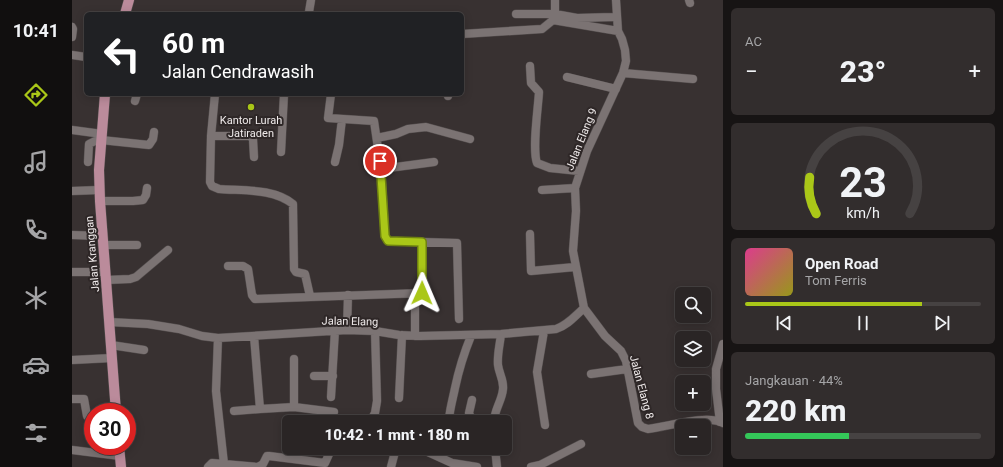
<!DOCTYPE html>
<html lang="id">
<meta charset="utf-8">
<style>
:root{--surface:#2a2525;--page:#322d2d;--text:#f1f3f6;--muted:#a5a5a7;--line:#464242;--accent:#aac718}
body{margin:0;font-family:Roboto,sans-serif;background:var(--page);color:var(--text);height:100vh;display:flex;flex-direction:column;font-size:15px;white-space:nowrap}
*{box-sizing:border-box;margin:0}
p{font-size:13px;color:var(--muted)}
.icon{flex:none;width:22px;height:22px;fill:none;stroke:currentColor;stroke-width:2;stroke-linecap:round;stroke-linejoin:round}
.map{position:relative;flex:1;overflow:hidden}
.sheet{display:flex;flex-direction:column;gap:8px;padding:8px;background:#171414;width:280px}
.sheet>*{flex:none}
.top-card{position:absolute;left:12px;top:12px;width:380px;height:84px;border-radius:6px;box-shadow:0 2px 10px #0003,0 0 0 1px var(--line);background:#202124;color:#fff;overflow:hidden}
.buttons{position:absolute;left:603px;top:287px;display:grid;gap:8px}
.buttons a{display:grid;place-items:center;width:36px;height:36px;border-radius:6px;background:var(--surface);box-shadow:0 2px 10px #0003,0 0 0 1px var(--line);font-size:20px}
.speed{position:absolute;left:12px;top:403px;display:flex;gap:8px;font-size:20px;font-weight:700;text-align:center}
.speed>*{display:grid;place-content:center;width:52px;height:52px;border-radius:50%;background:var(--surface);box-shadow:0 2px 10px #0003,0 0 0 1px var(--line);line-height:1}
.speed .limit{border:6px solid #d22;background:#fff;color:#111}
.pin{position:absolute;display:grid;place-items:center;width:34px;height:34px;color:#fff;margin:-17px;border:2px solid #fff;border-radius:50%;box-shadow:0 1px 4px #0007}
.me{position:absolute;width:44px;margin:-22px;rotate:1deg;stroke-linejoin:round;filter:drop-shadow(0 0 3px #0008)}
.turn{display:flex;align-items:center;gap:14px;height:84px;padding:0 12px;font-size:18px}
.turn .icon{width:52px;height:52px;stroke-width:2.5}
.turn b{display:block;font-size:28px;line-height:34px}
.big{font-size:30px;font-weight:800;line-height:1.1}
.sheet .card{flex:1;display:flex;flex-direction:column;justify-content:center;gap:6px;min-width:0;padding:0 14px;border-radius:6px;background:var(--page)}
.sheet .dial{align-items:center;gap:0}
.dial svg{height:104px;overflow:visible;fill:none;stroke:var(--line);stroke-width:7;stroke-linecap:round;text-anchor:middle}
.dial text{fill:var(--text);stroke:none}
.song{display:flex;align-items:center;gap:12px}
.cover{width:48px;height:48px;border-radius:6px;background:linear-gradient(135deg,hsl(330 70% 55%),hsl(60 70% 35%))}
.played{height:4px;border-radius:2px;background:linear-gradient(90deg,var(--accent) 75%,var(--line) 75%)}
.keys{display:flex;justify-content:space-around;direction:ltr}
.heat{display:flex;justify-content:space-between;align-items:center;font-size:22px;direction:ltr}
.charge{height:6px;border-radius:3px;background:linear-gradient(90deg,#34c759 44%,var(--line) 0)}
.trip{position:absolute;left:210px;top:415px;width:230px;height:40px;border-radius:6px;background:var(--surface);box-shadow:0 2px 10px #0003,0 0 0 1px var(--line);font-weight:800;line-height:40px;text-align:center}
main{display:flex;flex:1;min-height:0}
.menu{display:flex;flex-direction:column;width:72px;justify-content:space-around;align-items:center;background:#110f0f;color:var(--muted)}
.menu .icon{width:28px;height:28px}
.menu .current{color:var(--accent)}
.menu b{font-size:18px;color:var(--text)}
.map>svg:first-child{display:block}
</style>
<main>
<nav class="menu">
<b>10:41</b>
<svg class="icon current" aria-label="directions" viewBox="0 0 24 24"><path d="M12 3l9 9-9 9-9-9zM9 14v-3h6M13 9l2 2-2 2"/></svg>
<svg class="icon" aria-label="music" viewBox="0 0 24 24"><path d="M9 18V5l10-2v13"/><circle cx="6" cy="18" r="3"/><circle cx="16" cy="16" r="3"/></svg>
<svg class="icon" aria-label="phone" viewBox="0 0 24 24"><path d="M5 4h4l2 5-3 2q2 4 5 5l2-3 5 2v4C11 20 4 13 5 4z"/></svg>
<svg class="icon" aria-label="climate" viewBox="0 0 24 24"><path d="M12 3v18M4 7l16 10M4 17L20 7"/></svg>
<svg class="icon" aria-label="car" viewBox="0 0 24 24"><path d="M5 17H2v-5l4-1 3-4h7l3 4 3 1v5h-3M9 17h6M6 11h13"/><circle cx="7" cy="17" r="2"/><circle cx="17" cy="17" r="2"/></svg>
<svg class="icon" aria-label="filters" viewBox="0 0 24 24"><path d="M4 7h16M4 17h16"/><circle cx="9" cy="7" r="2"/><circle cx="15" cy="17" r="2"/></svg>
</nav>
<div class="map">
<svg width="651" height="467" viewBox="0 0 651 467">
<rect width="100%" height="100%" fill="#383131"/>
<g fill="none" stroke-linecap="round" stroke-linejoin="round">
<defs>
<path id="minor" d="M544,0l2,31 4,8 3,11 1,11 -3,12 -36,78 -12,37 1,23 -3,40 11,57 21,28 16,15 5,10 12,62 4,4 6,2c19,-2 58,-15 75,-6
M617,0l1,3
M238,14l-1,-2 2,-12
M444,14h39l22,4 36,-1
M483,14v-14
M0,27l1,2 -1,8
M390,34l80,-5 11,-9 65,11
M0,55l14,2
M458,66l1,17 8,9c-1,17 -7,57 -2,71l13,5 29,3
M551,73l70,6
M495,77l49,12
M143,94l-4,42 -1,46 2,4 7,3c25,2 54,-1 74,15l1,65 2,3 9,2 5,22
M259,94l-3,24 46,3 7,48 4,67 3,5 69,2 2,76
M376,94v2
M63,101l2,-7
M0,130l30,4
M139,136h39l3,3 1,18
M305,138l19,-4 12,-5 18,-2 44,12
M29,140l48,5 4,-6 1,-7
M209,152l3,-58
M16,162l1,-18 6,-3 6,1
M263,162l4,-17 3,-26
M309,169l53,-7
M470,190l33,-2
M0,191l27,-1
M28,201h33l10,-1 3,-5 1,-7
M458,234l1,37 44,-4
M0,235l30,1
M31,245h34
M156,266h15l5,3 4,26 3,4 167,-6v-51
M0,272h34
M34,280l24,-1 6,-2 32,-27
M343,294v42
M37,322l39,2 31,5 23,7 16,2 129,-8 28,1 24,4 21,1 81,-2 55,-5c12,-4 19,-13 28,-21
M275,330l1,-35
M472,331l-7,41 8,53
M182,336l6,73 34,-2 40,5
M146,338l-2,53 8,73
M39,345l33,5
M222,359v48
M0,360l40,-2
M519,374l36,-5
M242,376h19
M259,397l4,-67
M327,398l3,-63
M0,399h12l3,17 6,1
M400,400l-3,13 2,5 5,2 18,1
M162,411l26,-2
M377,419c1,-11 4,-21 6,-31 4,-19 9,-35 16,-52
M298,422l5,-9 2,-12 -2,-70
M422,422c0,-12 8,-21 9,-33 1,-9 -4,-15 -5,-24 -1,-10 2,-21 3,-31
M648,422l-4,-33v-20l7,-25
M347,448l33,15 25,4
M423,448l2,19
M0,450l48,6
M136,467l4,-4 46,4 5,-3 4,-8h2l56,7 5,-11v-4
M319,467l5,-19
M459,467l9,-2 41,-21"/>
<path id="major" d="M53,14l4,-14
M33,94l-6,76 1,31 16,211
M47,446l2,21"/>
</defs>
<use href="#minor" stroke="#554f4f" stroke-width="9"/>
<use href="#major" stroke="#554f4f" stroke-width="11"/>
<use href="#minor" stroke="#7b7373" stroke-width="8"/>
<use href="#major" stroke="#bb8b9b" stroke-width="10"/>
</g>
<g fill="none" stroke-linecap="round" stroke-linejoin="round">
<defs>
<path id="route" d="M308,161l5,75 3,5 34,1v51"/>
</defs>
<use href="#route" stroke="#6e8110" stroke-width="10"/>
<use href="#route" stroke="#aac718" stroke-width="7"/>
</g>
<circle fill="#aac718" stroke="#2e2727" stroke-width="1.5" cx="179" cy="107" r="4"/>
<g text-anchor="middle" stroke-width="4" stroke-linejoin="round" paint-order="stroke">
<g font-size="11" fill="#efeaea" stroke="#2e2727">
<text x="179" y="124">Kantor Lurah<tspan x="179" dy="13">Jatiraden</tspan></text>
</g>
<g font-size="11" fill="#efeaea" stroke="#2e2727">
<text transform="translate(509 139) rotate(-68)" y="4">Jalan Elang 9</text>
<text transform="translate(20 254) rotate(-95)" y="4">Jalan Kranggan</text>
<text transform="translate(278 321) rotate(1)" y="4">Jalan Elang</text>
<text transform="translate(570 387) rotate(75)" y="4">Jalan Elang 8</text>
</g>
</g>
</svg>
<div class="buttons">
<a><svg class="icon" aria-label="search" viewBox="0 0 24 24"><circle cx="10" cy="10" r="6"/><path d="M15 15l6 6"/></svg></a>
<a><svg class="icon" aria-label="layers" viewBox="0 0 24 24"><path d="M12 4l9 5-9 5-9-5zM3 14l9 5 9-5"/></svg></a>
<a>+</a>
<a>−</a>
</div>
<div class="speed"><div class="limit">30</div></div>
<div class="pin" style="left:308px;top:161px;background:#d93025"><svg class="icon" aria-label="arrive" viewBox="0 0 24 24"><path d="M6 21V4h12l-3 4 3 4H6"/></svg></div>
<svg class="me" style="left:350px;top:293px" viewBox="-20 -20 40 40"><path d="M0-17L14 15 0 8-14 15z" fill="#aac718" stroke="#fff" stroke-width="4"/></svg>
<div class="trip">10:42 · 1 mnt · 180 m</div>
<div class="top-card">
<div class="turn"><svg class="icon" aria-label="left" viewBox="0 0 24 24"><path d="M17 20v-9H6M10 6l-5 5 5 5"/></svg><div><b>60 m</b>Jalan Cendrawasih</div></div>
</div>
</div>
<section class="sheet">
<div class="card"><p>AC</p>
<div class="heat"><a>−</a><b class="big">23°</b><a>+</a></div>
</div>
<div class="card dial"><svg viewBox="0 0 100 80">
<path d="M14 69A42 42 0 1 1 86 69"/>
<path d="M14 69A42 42 0 0 1 9 41" stroke="#aac718"/>
<text x="50" y="56" font-size="32" font-weight="700">23</text>
<text x="50" y="72" font-size="11">km/h</text>
</svg></div>
<div class="card">
<div class="song"><i class="cover"></i><div><b>Open Road</b><p>Tom Ferris</p></div></div>
<div class="played"></div>
<div class="keys"><svg class="icon" aria-label="previous" viewBox="0 0 24 24"><path d="M18 5L8 12l10 7zM5 5v14"/></svg><svg class="icon" aria-label="pause" viewBox="0 0 24 24"><path d="M8 5v14M16 5v14"/></svg><svg class="icon" aria-label="next" viewBox="0 0 24 24"><path d="M6 5l10 7-10 7zM19 5v14"/></svg></div>
</div>
<div class="card"><p>Jangkauan · 44%</p><b class="big">220 km</b><div class="charge"></div></div>
</section>
</main>
